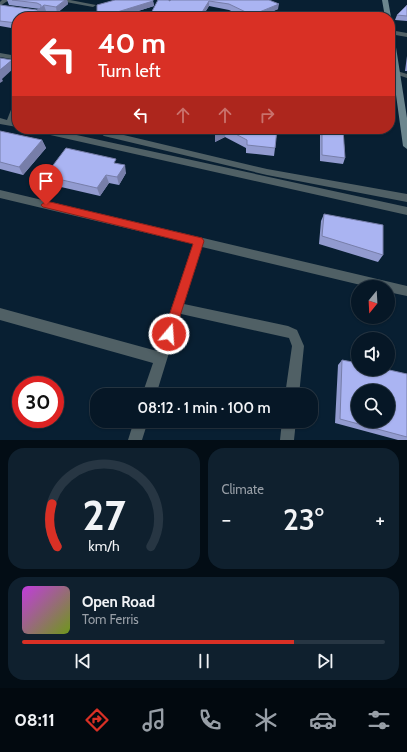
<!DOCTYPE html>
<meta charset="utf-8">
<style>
:root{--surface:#061726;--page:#0f202e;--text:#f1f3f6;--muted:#989fa7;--line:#273643;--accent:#d93025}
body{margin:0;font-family:Cabin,sans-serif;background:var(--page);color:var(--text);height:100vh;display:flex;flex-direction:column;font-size:15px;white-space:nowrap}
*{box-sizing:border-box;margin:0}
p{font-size:13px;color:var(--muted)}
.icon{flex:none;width:22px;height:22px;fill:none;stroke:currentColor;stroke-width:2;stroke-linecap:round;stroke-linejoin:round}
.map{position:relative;height:440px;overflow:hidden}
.drawer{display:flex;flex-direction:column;gap:8px;padding:8px;background:#030d15;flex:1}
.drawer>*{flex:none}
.guide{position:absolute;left:12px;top:12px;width:383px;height:122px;border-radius:16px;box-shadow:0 1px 3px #0004,0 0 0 1px var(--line);background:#d93025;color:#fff;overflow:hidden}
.needle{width:26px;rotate:198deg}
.fabs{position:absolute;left:351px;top:280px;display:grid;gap:8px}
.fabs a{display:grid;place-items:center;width:44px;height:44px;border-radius:50%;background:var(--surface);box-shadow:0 1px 3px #0004,0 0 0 1px var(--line);font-size:20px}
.speed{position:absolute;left:12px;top:376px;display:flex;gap:8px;font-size:20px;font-weight:700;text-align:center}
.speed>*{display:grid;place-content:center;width:52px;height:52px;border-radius:50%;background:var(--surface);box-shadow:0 1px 3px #0004,0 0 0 1px var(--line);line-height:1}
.speed .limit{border:6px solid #d22;background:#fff;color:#111}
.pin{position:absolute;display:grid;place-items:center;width:34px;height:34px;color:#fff;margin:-41px -17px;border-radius:50% 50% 50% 0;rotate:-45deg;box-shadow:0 0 4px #0007}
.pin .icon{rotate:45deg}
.me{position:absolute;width:44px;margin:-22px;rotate:18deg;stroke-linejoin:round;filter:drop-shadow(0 0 3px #0008)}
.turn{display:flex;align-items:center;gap:14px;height:84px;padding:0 20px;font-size:18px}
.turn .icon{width:52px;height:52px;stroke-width:2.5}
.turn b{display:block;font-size:28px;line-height:34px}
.lanes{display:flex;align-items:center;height:38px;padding:0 20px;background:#0003;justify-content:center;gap:20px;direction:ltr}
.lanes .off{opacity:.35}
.big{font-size:30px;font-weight:600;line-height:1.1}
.drawer .card{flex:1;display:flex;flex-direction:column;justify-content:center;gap:6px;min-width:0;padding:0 14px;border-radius:16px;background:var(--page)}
.drawer .dial{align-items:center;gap:0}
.dial svg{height:104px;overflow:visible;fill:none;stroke:var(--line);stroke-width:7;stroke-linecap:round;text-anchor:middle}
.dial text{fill:var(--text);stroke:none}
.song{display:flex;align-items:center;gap:12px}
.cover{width:48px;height:48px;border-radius:6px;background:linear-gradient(135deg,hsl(290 70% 55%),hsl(80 70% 35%))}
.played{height:4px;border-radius:2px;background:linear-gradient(90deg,var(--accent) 75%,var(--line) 75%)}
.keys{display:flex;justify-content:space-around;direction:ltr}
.heat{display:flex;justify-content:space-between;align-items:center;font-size:22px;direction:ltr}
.drawer .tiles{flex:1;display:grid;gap:8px;grid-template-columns:1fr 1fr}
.card:last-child{grid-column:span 2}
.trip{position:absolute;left:90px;top:388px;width:228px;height:40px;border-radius:16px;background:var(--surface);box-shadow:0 1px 3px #0004,0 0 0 1px var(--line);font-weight:600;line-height:40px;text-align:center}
.tab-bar{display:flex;height:64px;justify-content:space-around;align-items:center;background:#02090f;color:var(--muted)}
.tab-bar .icon{width:28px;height:28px}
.tab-bar .current{color:var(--accent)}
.tab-bar b{font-size:18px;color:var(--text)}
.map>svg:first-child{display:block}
</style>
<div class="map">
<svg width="407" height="440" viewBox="0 0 407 440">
<rect width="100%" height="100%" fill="#081f32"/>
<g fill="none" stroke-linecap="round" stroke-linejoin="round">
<path fill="#506065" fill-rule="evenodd" d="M2,0h7l-9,6v-4z
M55,0h15l26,5 -3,2z
M390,30l17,3v4l-17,-3z
M0,53l17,3v4l-17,-3z
M397,71l10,3v4l-12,-4 -2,-1z
M14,102h3v13l-2,6h2v6l-17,-3v-6l7,2z
M33,129h16l358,78v8l-370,-83z
M94,129h10l3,2 160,38 140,25v8l-140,-27 -163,-39z
M0,190l407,96v10l-19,-4v-5h-19l-167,-40 -18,57 104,22 9,4 7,16 -5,49h-14l7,-49 -3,-8 -108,-24 -25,81h-14l11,-32 -153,-43v-12l157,43 36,-107 -193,-46z
M134,421h14l-6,19h-14z
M282,421h14l-2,19h-14z"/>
<path fill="#6c868e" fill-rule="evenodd" d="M382,0h6l3,17 -1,1 -5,-1z
M390,26l3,2 14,90v31l-4,-3 -13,-95z"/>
</g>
<path fill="#929bd0" d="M7,0h60l1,4 -11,9 -11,-2 -7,6h-22v12l-17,-3v-21l37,5 3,-1 -31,-4z
M269,0l9,9 -18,8h-16l-15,-7 -20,-4 -7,11h-53l20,-16z
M153,1l1,5 -35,11h-26l-1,-4z
M407,5v16l-12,-1 2,-5z
M407,56v15h-2z
M157,129h25l-2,4 -22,-3z
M216,129h61l-2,19 -1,8 -28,-3v-5l-21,-11 -10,5z
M320,129h23l2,29 -2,6 -23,-3z
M0,131l42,9 4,8 -23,27 -23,-6z
M117,163l9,10 -7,12 -10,-2 -9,13 -52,-12 -3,-8z
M324,214l59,41 -5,7 -59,-18 2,-23z
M342,360l65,14v66h-9l-63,-17 3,-58z"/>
<path fill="#777ea9" d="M65,0h2l1,4 -11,9 -1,-6z
M153,1l1,5 -35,11h-18z
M209,1v5l-7,11h-3z
M279,4l-1,5 -18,8h-8v-2z
M44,5l2,6 -7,6h-9z
M12,60l3,7 -13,12 1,2 -3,2v-13z
M226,129l-1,8 -10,5v-8z
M42,140l4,8 -23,27 -4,-8z
M125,165l1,8 -7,12 -2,-8z
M106,175l3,8 -9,13 -3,-8z"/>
<path fill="#aab4f2" stroke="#777ea9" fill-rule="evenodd" d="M12,0h53l-9,7 -12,-2 -14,12h-13v6l-17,-2v-16l37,5 4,-2v-3l-4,-2z
M115,0h38v1l-52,16h-4l-5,-4h5v-8z
M158,0h11v1l2,-1h98l10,4 -27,11 -23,-11 -20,-3 -10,16h-50z
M407,5v11l-10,-1z
M0,58l12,2 -12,10z
M216,129h61l-2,19 -28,-3v-5l-21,-11 -11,5z
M322,129h21l2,29 -23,-3z
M0,131l42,9 -23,27 -19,-5z
M66,148l50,11 -2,4 11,2 -8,12 -11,-2 -9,13 -52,-12z
M324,214l59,11v30l-61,-19z
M342,360l16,3v6h27l22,5v63l-67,-18zM358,391h30v30h-30z"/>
<path fill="#d93025" stroke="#8d1f18" d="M46,201l156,37 2,3 -31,97 -4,1 -4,-1 -2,-4 30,-90 -150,-37 -2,-2z"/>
</svg>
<div class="fabs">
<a><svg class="needle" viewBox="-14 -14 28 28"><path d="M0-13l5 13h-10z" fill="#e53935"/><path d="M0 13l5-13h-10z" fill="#989fa7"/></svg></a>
<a><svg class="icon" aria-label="sound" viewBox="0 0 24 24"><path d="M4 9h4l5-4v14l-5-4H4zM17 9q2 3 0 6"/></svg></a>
<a><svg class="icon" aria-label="search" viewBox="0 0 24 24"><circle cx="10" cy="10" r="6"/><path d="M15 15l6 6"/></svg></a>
</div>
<div class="speed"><div class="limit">30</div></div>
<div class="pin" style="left:46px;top:205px;background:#d93025"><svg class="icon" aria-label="arrive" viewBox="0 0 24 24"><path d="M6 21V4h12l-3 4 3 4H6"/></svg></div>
<svg class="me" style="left:169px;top:334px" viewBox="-20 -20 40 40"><circle r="17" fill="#d93025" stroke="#fff" stroke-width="3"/><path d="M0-11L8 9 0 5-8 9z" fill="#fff"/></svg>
<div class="trip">08:12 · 1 min · 100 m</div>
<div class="guide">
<div class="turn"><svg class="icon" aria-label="left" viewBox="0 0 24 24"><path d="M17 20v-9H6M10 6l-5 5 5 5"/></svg><div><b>40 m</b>Turn left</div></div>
<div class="lanes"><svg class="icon" aria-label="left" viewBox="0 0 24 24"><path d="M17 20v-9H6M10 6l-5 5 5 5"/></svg><svg class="icon off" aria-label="ahead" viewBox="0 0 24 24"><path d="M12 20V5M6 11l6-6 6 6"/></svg><svg class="icon off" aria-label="ahead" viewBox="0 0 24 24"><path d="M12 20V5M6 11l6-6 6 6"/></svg><svg class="icon off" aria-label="right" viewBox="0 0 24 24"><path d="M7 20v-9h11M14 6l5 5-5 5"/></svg></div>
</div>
</div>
<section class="drawer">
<div class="tiles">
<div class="card dial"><svg viewBox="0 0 100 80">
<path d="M14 69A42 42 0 1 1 86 69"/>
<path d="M14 69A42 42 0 0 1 10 36" stroke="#d93025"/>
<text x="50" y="56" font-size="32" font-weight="700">27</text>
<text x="50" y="72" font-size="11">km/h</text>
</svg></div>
<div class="card"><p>Climate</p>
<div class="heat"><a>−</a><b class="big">23°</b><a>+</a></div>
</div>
<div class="card">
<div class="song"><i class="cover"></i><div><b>Open Road</b><p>Tom Ferris</p></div></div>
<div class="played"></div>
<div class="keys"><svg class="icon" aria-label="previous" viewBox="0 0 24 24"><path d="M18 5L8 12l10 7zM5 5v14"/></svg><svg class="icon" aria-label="pause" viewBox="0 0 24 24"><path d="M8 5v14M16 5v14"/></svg><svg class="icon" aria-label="next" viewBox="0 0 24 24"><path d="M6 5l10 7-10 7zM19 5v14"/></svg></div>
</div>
</div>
</section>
<nav class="tab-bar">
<b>08:11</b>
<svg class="icon current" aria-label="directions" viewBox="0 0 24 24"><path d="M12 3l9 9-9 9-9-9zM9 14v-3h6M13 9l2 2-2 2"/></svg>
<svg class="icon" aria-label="music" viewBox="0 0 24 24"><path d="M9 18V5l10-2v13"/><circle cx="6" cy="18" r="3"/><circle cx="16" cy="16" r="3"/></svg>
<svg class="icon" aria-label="phone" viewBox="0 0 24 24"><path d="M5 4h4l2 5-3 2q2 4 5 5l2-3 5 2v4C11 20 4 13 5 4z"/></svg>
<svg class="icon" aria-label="climate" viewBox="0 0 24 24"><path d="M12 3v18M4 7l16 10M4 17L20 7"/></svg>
<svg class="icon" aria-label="car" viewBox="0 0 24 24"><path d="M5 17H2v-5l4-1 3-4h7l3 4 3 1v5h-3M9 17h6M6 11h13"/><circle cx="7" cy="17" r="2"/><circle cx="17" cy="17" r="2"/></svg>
<svg class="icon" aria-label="filters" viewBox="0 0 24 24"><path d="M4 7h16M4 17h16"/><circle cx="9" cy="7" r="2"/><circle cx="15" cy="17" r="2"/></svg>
</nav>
